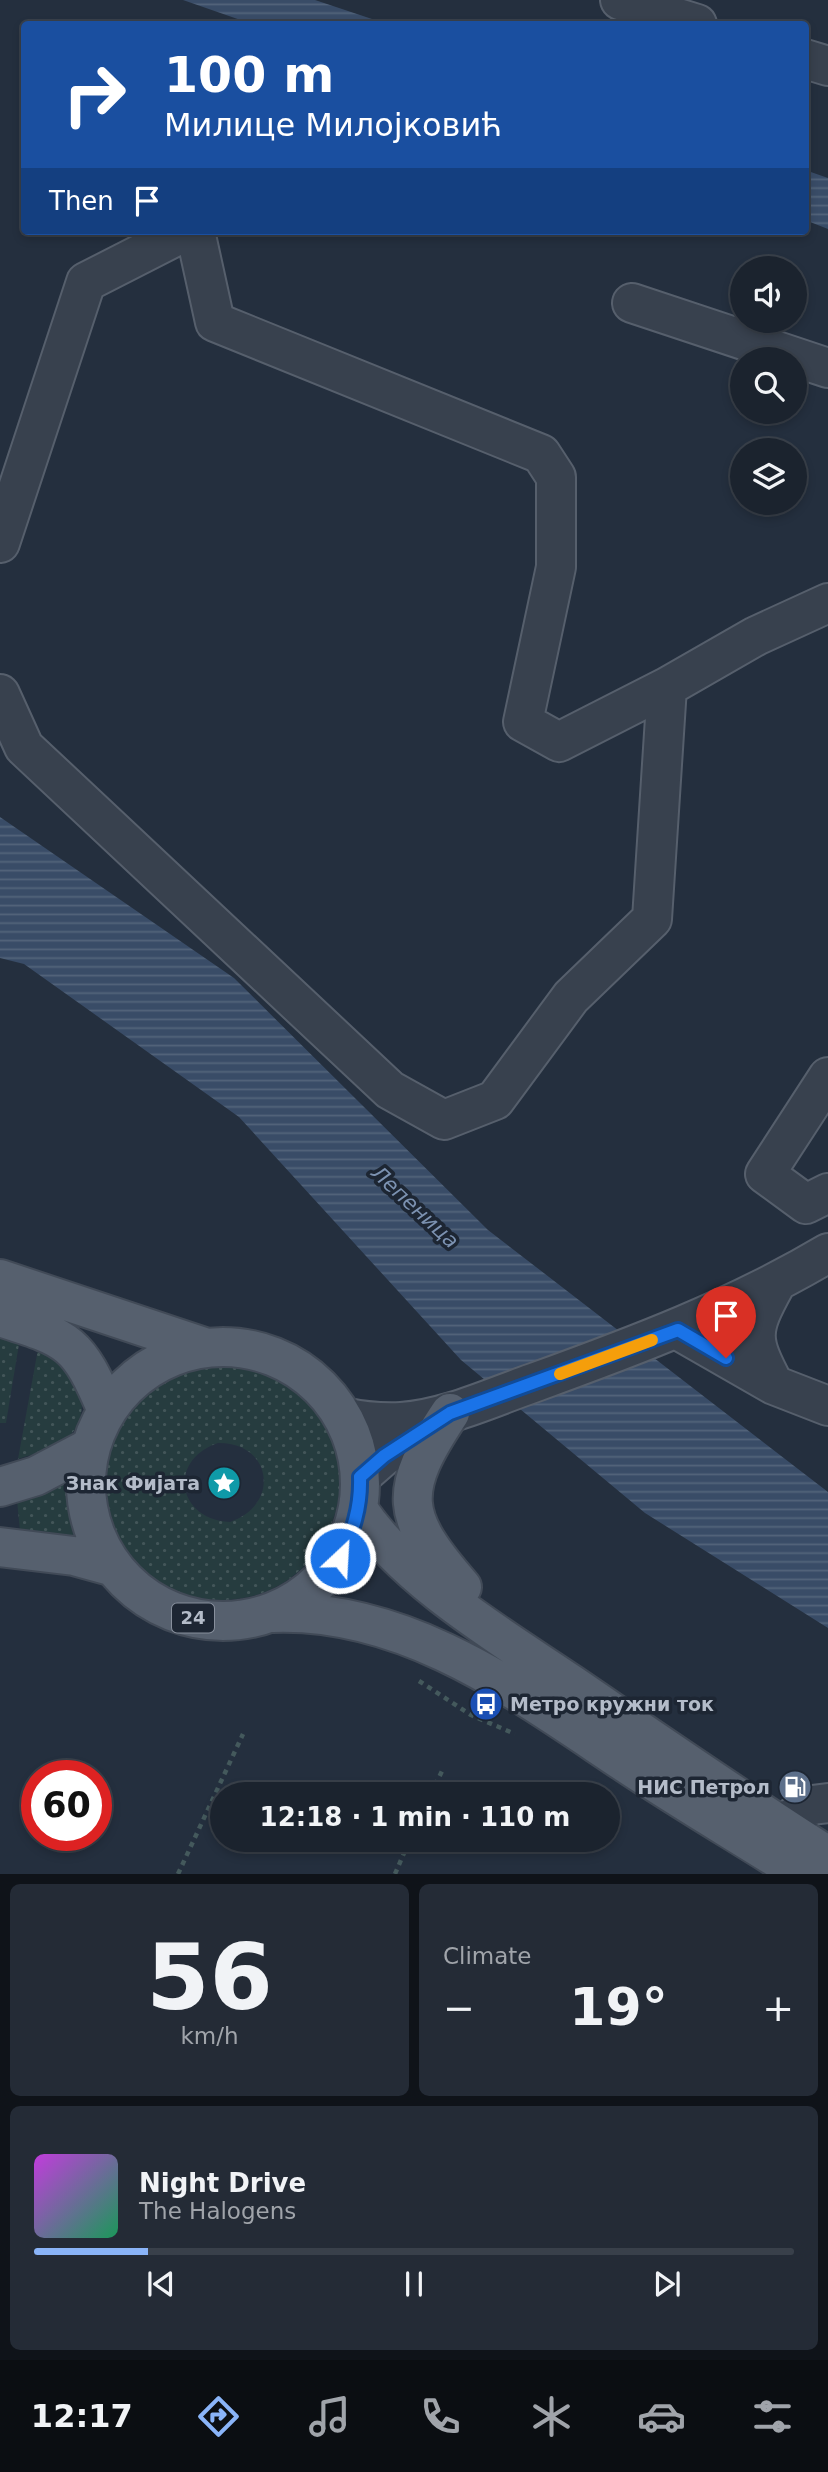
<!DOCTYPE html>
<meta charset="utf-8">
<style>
:root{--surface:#1b232e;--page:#242b36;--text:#f1f3f6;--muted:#a0a4aa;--line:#39404a;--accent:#8ab4f8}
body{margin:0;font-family:"DejaVu Sans",sans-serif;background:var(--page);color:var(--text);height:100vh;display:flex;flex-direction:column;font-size:26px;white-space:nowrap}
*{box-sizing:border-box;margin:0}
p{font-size:23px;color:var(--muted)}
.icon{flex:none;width:38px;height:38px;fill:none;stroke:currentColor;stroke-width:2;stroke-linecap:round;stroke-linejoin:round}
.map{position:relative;height:1874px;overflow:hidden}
.side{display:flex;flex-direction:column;gap:10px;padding:10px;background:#0f1319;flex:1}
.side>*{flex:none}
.banner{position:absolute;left:21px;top:21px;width:788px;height:214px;border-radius:7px;box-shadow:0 4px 10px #0003,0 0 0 2px var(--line);background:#1a4fa0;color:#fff;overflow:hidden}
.tools{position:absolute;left:730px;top:256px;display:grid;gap:14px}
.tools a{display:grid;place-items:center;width:77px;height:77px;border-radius:50%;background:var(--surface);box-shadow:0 4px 10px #0003,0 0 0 2px var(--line);font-size:35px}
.speed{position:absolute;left:21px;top:1760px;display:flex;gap:14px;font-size:35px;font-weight:700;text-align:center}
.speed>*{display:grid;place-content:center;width:91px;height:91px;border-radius:50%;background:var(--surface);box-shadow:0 4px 10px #0003,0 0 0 2px var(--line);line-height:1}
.speed .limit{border:10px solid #d22;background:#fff;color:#111}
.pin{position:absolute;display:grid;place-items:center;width:60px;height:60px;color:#fff;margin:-72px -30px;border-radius:50% 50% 50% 0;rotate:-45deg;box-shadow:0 0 7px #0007}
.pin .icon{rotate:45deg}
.me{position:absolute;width:77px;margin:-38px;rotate:25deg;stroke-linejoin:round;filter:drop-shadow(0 0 5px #0008)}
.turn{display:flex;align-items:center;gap:24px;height:147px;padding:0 28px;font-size:32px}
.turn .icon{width:91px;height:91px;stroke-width:2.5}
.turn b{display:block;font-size:49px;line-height:60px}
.then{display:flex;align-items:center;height:66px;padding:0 28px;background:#0003;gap:14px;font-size:26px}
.big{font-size:52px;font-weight:700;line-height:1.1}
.side .card{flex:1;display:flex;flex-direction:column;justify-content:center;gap:10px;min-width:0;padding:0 24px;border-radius:10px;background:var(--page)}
.side .dial{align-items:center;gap:0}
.dial b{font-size:91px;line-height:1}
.song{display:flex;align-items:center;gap:21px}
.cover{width:84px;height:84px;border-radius:10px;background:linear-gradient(135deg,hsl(290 70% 55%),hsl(150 70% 35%))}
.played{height:7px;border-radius:4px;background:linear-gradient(90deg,var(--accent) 15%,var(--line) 15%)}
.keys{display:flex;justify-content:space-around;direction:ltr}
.heat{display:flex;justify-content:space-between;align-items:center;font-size:38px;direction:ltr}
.side .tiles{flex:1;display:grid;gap:10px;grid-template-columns:1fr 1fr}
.card:last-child{grid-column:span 2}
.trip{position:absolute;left:210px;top:1782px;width:410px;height:70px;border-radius:35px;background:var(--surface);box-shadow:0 4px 10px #0003,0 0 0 2px var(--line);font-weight:700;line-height:70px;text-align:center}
.tab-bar{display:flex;height:112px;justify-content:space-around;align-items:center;background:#0b0e12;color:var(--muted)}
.tab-bar .icon{width:49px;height:49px}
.tab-bar .selected{color:var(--accent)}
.tab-bar b{font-size:32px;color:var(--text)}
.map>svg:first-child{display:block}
</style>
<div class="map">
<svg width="828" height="1874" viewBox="0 0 828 1874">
<defs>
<pattern id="grass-dots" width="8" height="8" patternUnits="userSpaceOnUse" patternTransform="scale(1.75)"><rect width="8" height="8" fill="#263c3f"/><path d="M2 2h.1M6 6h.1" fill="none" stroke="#435659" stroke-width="1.8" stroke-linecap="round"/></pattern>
<pattern id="water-rules" width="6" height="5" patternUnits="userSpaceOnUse" patternTransform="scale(1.75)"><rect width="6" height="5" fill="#394c67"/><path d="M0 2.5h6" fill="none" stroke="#53647b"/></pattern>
</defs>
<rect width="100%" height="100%" fill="#242f3e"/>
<path fill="url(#grass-dots)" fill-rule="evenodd" d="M0,1334l19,10 -13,79h-6z
M38,1349c10,7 23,14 31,22 7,6 13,20 13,29 1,42 -31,48 -64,59z
M222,1364c19,2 39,4 56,14 115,60 58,236 -71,221 -31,-4 -61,-21 -79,-47 -39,-57 -25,-141 38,-174 18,-9 37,-12 56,-14zM218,1443c54,-1 63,62 12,79 -53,-2 -63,-62 -12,-79z
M65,1484l9,57 -54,-10 -3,-31 26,-6z"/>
<path fill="url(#water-rules)" d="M183,0h132l72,24h-135z
M805,170l23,8v51l-23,-9z
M0,817l234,161 254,252 340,262v136l-183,-115 -184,-153 -222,-243 -215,-153 -24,-6z"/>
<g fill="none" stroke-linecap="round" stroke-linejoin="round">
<defs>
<path id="minor" d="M620,0l77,24
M805,59l23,7
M195,231l20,91 326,132 15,23v90l-33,155 36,20 108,-55 89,-51 72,-33
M632,303l196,65
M0,543l86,-261 100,-51
M0,694l24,53 366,343 54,30 51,-20 76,-103 81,-78 15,-232
M828,1077l-63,97 41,30 22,-11
M678,1330l96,55 54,21
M774,1385c-24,-46 -25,-53 1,-100
M343,1417c19,4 38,6 58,5 45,-3 89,-24 132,-39 102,-37 201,-74 295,-130
M360,1477l24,-21 56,-36
M781,1825l31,-20 16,-2"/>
<path id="major" d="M0,1279l204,68
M0,1317c69,22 78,24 107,94
M86 1484a137 137 0 1 1 274 0a137 137 0 1 1-274 0Z
M450,1413c-53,79 -50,103 12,174
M0,1487l36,-11 55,-29
M358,1509c47,71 142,127 213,175 85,58 170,117 257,172
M0,1547l74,9 40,11
M273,1613c135,-5 247,80 354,151 57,38 117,73 175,110"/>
</defs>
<use href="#minor" stroke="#565f6c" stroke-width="42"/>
<use href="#major" stroke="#414a57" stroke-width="42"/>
<path stroke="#44595c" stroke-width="4.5" stroke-dasharray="5 5" stroke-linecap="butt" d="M419,1681l52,34 44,19
M431,1794l11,-23
M178,1874l65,-140
M395,1874l15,-35"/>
<use href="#minor" stroke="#38414e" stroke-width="38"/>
<use href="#major" stroke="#56606e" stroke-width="38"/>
</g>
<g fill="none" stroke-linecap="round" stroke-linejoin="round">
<defs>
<path id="route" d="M340,1558c13,-26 21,-51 20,-81l24,-21 66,-43 228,-83 48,28"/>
</defs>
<use href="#route" stroke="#114b97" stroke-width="18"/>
<use href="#route" stroke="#1a73e8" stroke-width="12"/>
<path stroke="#f59e0b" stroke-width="12" d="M560,1374l92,-34"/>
</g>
<defs>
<symbol id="sight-disc" viewBox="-11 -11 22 22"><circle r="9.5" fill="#0f9aa8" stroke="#1d2633"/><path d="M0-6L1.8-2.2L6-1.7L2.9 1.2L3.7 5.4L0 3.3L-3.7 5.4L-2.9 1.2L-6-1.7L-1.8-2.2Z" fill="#fff"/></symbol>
<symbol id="bus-disc" viewBox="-11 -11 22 22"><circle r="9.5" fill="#1a4fb4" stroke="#1d2633"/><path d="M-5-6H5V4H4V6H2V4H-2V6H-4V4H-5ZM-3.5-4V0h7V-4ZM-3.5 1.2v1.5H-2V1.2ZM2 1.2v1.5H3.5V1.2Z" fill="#fff"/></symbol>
<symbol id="fuel-disc" viewBox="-11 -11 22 22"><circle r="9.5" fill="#5c6f8a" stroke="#1d2633"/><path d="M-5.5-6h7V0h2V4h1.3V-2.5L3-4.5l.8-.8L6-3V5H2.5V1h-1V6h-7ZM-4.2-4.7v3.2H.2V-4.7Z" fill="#fff"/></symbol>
</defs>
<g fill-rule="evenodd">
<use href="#sight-disc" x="205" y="1464" width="38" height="38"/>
<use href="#bus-disc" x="467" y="1685" width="38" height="38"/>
<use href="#fuel-disc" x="776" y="1768" width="38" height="38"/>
</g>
<g text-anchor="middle" stroke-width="7" stroke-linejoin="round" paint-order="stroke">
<rect fill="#1d2633" stroke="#878f9c" stroke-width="2" x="172" y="1603.5" width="42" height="29" rx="5"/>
<g font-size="18" font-weight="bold" fill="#b4bcc9">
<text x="193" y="1624">24</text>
</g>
<g font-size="19" font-weight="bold" fill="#b4bcc9" stroke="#1d2633" text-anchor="end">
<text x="200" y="1490">Знак Фијата</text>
<text x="510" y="1711" text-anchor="start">Метро кружни ток</text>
<text x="770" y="1794">НИС Петрол</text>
</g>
<g font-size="21" font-style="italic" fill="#7c92b1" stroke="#1d2633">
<text transform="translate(415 1207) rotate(43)" y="7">Лепеница</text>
</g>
</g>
</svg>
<div class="tools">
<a><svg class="icon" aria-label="sound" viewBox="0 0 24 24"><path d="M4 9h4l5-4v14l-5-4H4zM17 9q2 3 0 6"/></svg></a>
<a><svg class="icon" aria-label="search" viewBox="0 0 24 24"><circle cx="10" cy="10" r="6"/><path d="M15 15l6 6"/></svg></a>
<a><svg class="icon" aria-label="layers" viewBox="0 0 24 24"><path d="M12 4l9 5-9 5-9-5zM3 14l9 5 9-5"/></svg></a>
</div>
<div class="speed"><div class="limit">60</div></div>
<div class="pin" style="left:726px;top:1358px;background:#d93025"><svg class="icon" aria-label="arrive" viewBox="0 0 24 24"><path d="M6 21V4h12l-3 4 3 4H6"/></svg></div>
<svg class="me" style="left:340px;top:1558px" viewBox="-20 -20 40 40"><circle r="17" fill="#1a73e8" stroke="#fff" stroke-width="3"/><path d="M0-11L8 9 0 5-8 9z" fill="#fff"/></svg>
<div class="trip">12:18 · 1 min · 110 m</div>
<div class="banner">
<div class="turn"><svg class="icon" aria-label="right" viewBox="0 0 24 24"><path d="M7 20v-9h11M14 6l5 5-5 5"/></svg><div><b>100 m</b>Милице Милојковић</div></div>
<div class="then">Then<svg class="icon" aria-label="arrive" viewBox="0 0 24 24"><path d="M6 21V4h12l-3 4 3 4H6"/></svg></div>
</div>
</div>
<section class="side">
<div class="tiles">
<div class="card dial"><b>56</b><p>km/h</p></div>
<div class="card"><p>Climate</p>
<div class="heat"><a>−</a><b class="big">19°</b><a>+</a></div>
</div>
<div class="card">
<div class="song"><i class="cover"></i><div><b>Night Drive</b><p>The Halogens</p></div></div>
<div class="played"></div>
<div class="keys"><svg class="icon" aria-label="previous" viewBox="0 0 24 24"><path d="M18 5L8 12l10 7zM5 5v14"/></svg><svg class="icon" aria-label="pause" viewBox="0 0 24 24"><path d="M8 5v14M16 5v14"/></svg><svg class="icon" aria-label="next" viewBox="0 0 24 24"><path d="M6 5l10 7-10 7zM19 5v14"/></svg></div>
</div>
</div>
</section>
<nav class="tab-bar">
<b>12:17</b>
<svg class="icon selected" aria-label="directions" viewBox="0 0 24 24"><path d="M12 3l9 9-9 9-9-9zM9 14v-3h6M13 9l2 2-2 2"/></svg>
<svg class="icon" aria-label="music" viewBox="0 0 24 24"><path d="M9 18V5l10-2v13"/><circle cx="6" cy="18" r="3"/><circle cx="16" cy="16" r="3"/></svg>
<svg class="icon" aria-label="phone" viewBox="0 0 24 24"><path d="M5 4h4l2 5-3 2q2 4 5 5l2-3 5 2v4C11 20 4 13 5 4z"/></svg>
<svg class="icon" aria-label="climate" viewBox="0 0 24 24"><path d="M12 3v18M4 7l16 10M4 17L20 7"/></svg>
<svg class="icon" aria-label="car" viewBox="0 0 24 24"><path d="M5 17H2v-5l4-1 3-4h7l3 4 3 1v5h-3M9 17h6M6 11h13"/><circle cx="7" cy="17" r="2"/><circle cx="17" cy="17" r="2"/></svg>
<svg class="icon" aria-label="filters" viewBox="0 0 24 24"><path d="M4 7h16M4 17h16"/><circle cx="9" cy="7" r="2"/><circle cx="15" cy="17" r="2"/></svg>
</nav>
